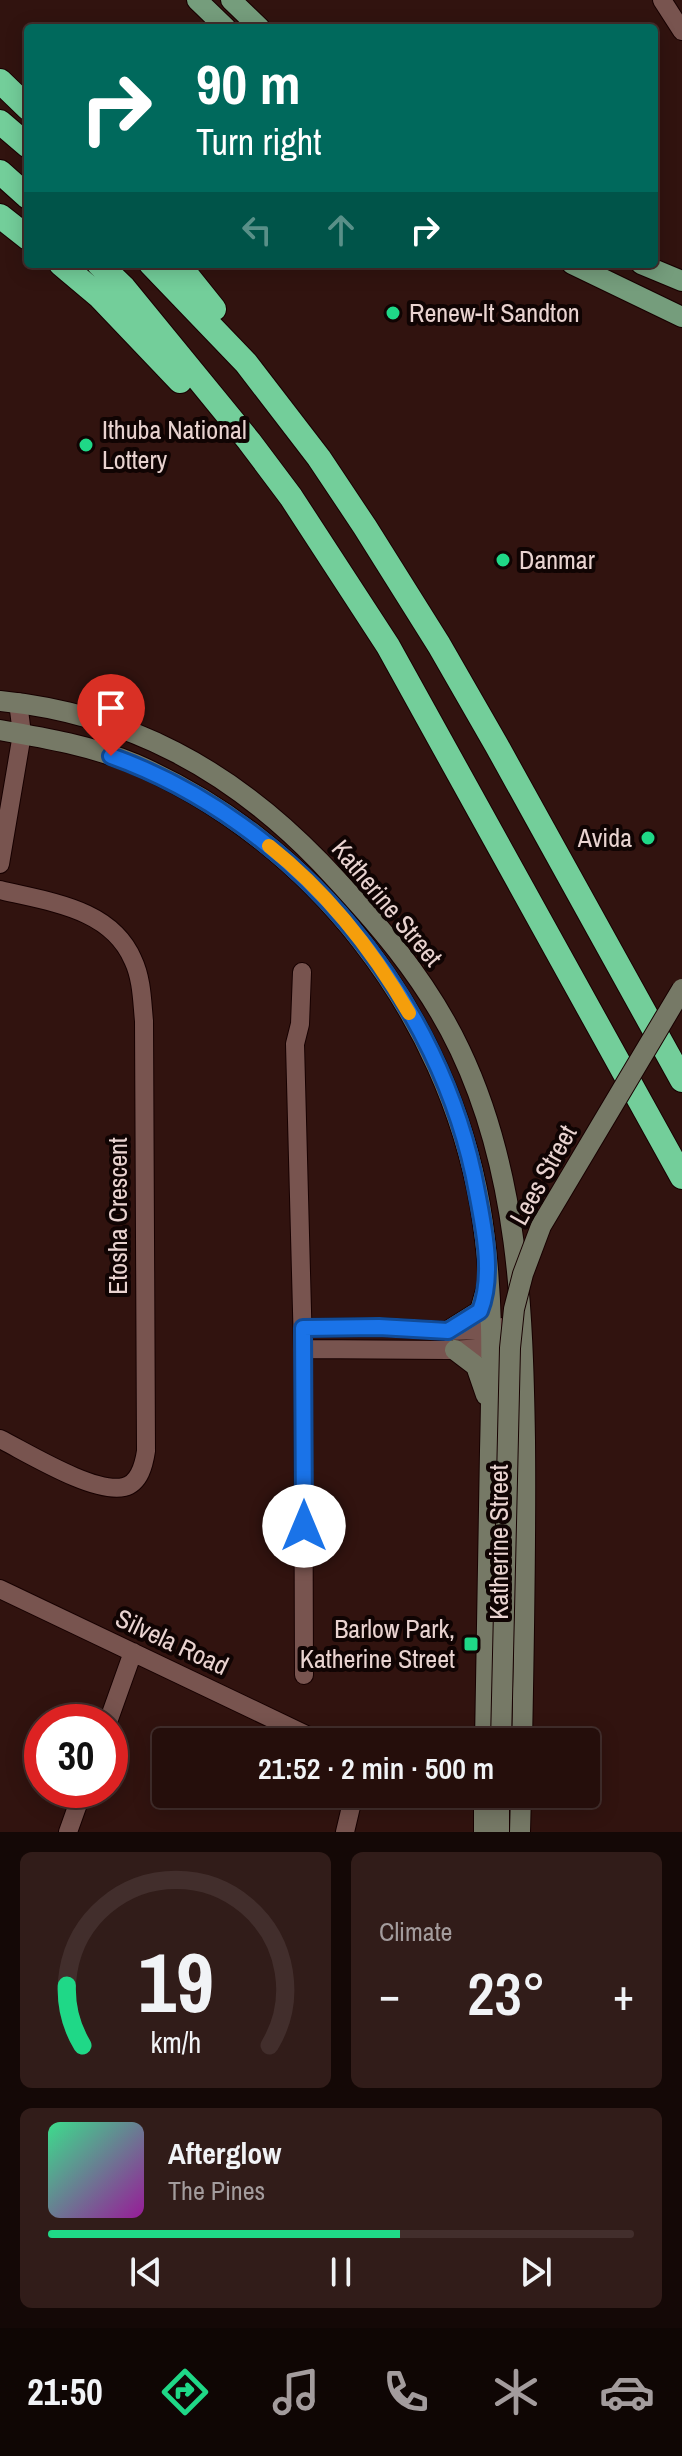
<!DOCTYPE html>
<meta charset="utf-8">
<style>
:root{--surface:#250e0b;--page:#311c19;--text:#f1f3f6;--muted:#a39c9d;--line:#422e2c;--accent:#1fd887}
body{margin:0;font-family:"Archivo Narrow",sans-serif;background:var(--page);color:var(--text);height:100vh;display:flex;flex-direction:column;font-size:30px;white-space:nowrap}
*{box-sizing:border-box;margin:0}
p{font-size:26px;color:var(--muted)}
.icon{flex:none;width:44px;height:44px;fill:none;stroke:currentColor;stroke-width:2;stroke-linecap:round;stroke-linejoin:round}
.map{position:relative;height:1832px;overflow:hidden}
.sheet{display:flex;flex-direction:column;gap:20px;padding:20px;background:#140806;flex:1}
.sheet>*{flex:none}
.banner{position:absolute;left:24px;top:24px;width:634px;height:244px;border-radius:8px;box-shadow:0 4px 20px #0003,0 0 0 2px var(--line);background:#00695c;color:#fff;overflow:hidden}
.speed{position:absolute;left:24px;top:1704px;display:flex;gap:16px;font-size:40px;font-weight:700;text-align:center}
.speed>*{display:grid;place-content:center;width:104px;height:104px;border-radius:50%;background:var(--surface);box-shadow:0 4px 20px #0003,0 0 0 2px var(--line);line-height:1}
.speed .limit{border:12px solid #d22;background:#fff;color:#111}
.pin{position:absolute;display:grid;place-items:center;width:68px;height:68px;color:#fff;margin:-82px -34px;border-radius:50% 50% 50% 0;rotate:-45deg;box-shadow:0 0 8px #0007}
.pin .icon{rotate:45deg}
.me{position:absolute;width:88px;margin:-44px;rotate:0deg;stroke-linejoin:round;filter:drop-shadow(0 0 6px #0008)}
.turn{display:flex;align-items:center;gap:28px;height:168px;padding:0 40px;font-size:36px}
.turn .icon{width:104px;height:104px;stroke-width:2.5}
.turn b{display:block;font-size:56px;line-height:68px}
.lanes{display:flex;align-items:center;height:76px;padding:0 40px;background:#0003;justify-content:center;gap:40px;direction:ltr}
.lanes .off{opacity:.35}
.big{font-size:60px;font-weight:600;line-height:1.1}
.sheet .tile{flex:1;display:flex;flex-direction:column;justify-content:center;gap:12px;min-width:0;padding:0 28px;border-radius:12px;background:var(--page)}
.sheet .dial{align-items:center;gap:0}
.dial svg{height:208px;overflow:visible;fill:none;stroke:var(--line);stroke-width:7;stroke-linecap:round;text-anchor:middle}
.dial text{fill:var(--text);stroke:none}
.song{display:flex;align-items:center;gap:24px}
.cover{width:96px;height:96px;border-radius:12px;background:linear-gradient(135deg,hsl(150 70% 55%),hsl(300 70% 35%))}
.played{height:8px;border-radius:4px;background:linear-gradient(90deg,var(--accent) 60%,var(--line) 60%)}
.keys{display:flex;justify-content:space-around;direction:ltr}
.heat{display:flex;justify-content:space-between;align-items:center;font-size:44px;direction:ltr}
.sheet .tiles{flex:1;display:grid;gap:20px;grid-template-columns:1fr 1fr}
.tile:last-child{grid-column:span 2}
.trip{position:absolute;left:152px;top:1728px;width:448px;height:80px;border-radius:8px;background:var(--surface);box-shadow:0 4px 20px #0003,0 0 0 2px var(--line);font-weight:600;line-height:80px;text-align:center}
.tabs{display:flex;height:128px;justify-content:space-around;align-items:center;background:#0f0604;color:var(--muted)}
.tabs .icon{width:56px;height:56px}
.tabs .on{color:var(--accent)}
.tabs b{font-size:36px;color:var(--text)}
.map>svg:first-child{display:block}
</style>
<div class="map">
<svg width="682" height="1832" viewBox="0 0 682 1832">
<rect width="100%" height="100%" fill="#31130f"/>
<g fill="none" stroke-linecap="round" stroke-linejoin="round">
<defs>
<path id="street" d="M662,0l20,31
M0,864l22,-130 -4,-32
M0,890c49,12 111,18 133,70 9,19 9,41 11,61l2,430c-2,13 -6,32 -22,36 -30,7 -96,-34 -124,-48
M302,972l-2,52 -5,20 8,305 1,326
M303,1328l76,-1 69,4 44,-1 11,-3
M303,1349l145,1 56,-3
M0,1589l321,153
M108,1722l25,-70
M68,1832l15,-42
M345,1832l9,-38"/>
<path id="secondary" d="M0,701c129,13 231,69 320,161 54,57 106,116 140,188 58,122 63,258 65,391 1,100 -1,201 -3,301
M0,730c46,8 92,16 135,34 179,78 311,249 345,441 14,81 12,164 10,246 -1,97 -3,194 -5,291
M448,1331l32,-20 6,-21
M455,1350l21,16 10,29
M484,1832v-38
M499,1832v-38
M520,1832l1,-38"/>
<path id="primary" d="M197,0l29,28
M231,0l29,28
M572,264l110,53
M641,264l41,17"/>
<path id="highway" d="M0,81l28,27
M0,122l28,24
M0,172l28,25
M0,216l28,22
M61,264l38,32 81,85
M99,264l25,24 125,153 42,56 97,149 294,531
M151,264l95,99 73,95 46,69 74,118 58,101 185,334
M178,264l36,45"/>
</defs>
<use href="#street" stroke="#170100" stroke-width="20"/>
<use href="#secondary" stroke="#170100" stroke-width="22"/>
<use href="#primary" stroke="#170100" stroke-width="22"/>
<use href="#highway" stroke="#170100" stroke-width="26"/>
<use href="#street" stroke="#78544f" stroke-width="18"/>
<use href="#secondary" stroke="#767966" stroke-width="20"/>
<use href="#primary" stroke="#759d7c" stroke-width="20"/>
<use href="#highway" stroke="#73ce9a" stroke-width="24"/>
<defs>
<path id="secondary-bridge" d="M501,1742l9,-394 4,-39 9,-35 18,-48 141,-237"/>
</defs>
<use href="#secondary-bridge" stroke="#170100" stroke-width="22" stroke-linecap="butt"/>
<use href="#secondary-bridge" stroke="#767966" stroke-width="20"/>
</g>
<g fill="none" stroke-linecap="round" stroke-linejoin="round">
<defs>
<path id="route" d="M111,756c184,66 331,243 366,436 7,37 17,83 3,119l-32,20 -69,-4 -76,1 1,198"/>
</defs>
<use href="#route" stroke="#114b97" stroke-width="20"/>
<use href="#route" stroke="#1a73e8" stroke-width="14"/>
<path stroke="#f59e0b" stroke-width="14" d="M269,846c58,46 103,103 140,167"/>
</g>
<g fill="#1fd887" stroke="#100403" stroke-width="3">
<circle cx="393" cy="313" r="8"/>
<circle cx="86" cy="445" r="8"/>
<circle cx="503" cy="560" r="8"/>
<circle cx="648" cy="838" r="8"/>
<rect x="463" y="1636" width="16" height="16" rx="4"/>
</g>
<g text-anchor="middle" stroke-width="8" stroke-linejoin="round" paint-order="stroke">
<g font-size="26" fill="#e9d3d0" stroke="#100403" text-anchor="start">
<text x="409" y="322">Renew-It Sandton</text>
<text x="102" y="439">Ithuba National<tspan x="102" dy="30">Lottery</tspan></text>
<text x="519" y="569">Danmar</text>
<text x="632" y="847" text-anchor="end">Avida</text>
<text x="455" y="1638" text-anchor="end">Barlow Park,<tspan x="455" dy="30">Katherine Street</tspan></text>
</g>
<g font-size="26" fill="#e9d3d0" stroke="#100403">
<text transform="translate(387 903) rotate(50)" y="9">Katherine Street</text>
<text transform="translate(543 1175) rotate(-61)" y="9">Lees Street</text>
<text transform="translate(118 1216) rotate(-90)" y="9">Etosha Crescent</text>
<text transform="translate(499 1542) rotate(-90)" y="9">Katherine Street</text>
<text transform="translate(172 1642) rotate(25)" y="9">Silvela Road</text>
</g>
</g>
</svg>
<div class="speed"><div class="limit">30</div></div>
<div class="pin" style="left:111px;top:756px;background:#d93025"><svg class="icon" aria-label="arrive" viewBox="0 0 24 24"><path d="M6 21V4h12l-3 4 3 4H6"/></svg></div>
<svg class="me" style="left:304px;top:1526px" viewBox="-20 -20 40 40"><circle r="19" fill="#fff"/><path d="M0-13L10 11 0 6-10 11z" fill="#1a73e8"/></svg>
<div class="trip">21:52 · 2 min · 500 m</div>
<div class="banner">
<div class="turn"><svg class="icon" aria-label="right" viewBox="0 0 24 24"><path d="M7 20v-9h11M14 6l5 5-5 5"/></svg><div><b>90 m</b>Turn right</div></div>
<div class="lanes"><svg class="icon off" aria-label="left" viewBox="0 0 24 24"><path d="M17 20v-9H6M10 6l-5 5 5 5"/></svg><svg class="icon off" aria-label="ahead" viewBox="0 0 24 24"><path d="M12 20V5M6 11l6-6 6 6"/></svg><svg class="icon" aria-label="right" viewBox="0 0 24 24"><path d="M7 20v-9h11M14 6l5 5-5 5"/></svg></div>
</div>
</div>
<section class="sheet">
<div class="tiles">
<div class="tile dial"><svg viewBox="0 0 100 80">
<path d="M14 69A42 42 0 1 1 86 69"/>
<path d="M14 69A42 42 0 0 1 8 46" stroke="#1fd887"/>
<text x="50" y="56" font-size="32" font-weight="700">19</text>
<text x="50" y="72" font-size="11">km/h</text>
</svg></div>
<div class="tile"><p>Climate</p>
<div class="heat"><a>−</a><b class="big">23°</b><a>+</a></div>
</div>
<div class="tile">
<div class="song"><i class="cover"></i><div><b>Afterglow</b><p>The Pines</p></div></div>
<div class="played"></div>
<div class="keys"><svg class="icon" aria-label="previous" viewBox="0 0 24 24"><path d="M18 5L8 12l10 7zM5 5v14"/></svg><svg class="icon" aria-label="pause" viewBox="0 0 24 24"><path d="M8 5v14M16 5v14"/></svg><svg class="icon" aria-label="next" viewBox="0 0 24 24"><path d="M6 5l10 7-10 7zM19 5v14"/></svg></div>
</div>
</div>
</section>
<nav class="tabs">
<b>21:50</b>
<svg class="icon on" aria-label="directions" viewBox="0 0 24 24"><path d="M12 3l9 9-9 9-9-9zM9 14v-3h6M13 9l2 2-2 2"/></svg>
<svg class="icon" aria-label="music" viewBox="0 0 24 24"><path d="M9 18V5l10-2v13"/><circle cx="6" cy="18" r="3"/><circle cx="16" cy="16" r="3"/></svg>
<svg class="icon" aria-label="phone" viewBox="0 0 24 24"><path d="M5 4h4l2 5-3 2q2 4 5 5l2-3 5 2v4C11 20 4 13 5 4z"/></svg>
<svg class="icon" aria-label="climate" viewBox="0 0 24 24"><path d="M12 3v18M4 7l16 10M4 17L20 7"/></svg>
<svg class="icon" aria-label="car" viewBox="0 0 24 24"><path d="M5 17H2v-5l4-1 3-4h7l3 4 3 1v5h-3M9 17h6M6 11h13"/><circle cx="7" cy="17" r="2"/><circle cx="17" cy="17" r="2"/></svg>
</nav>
